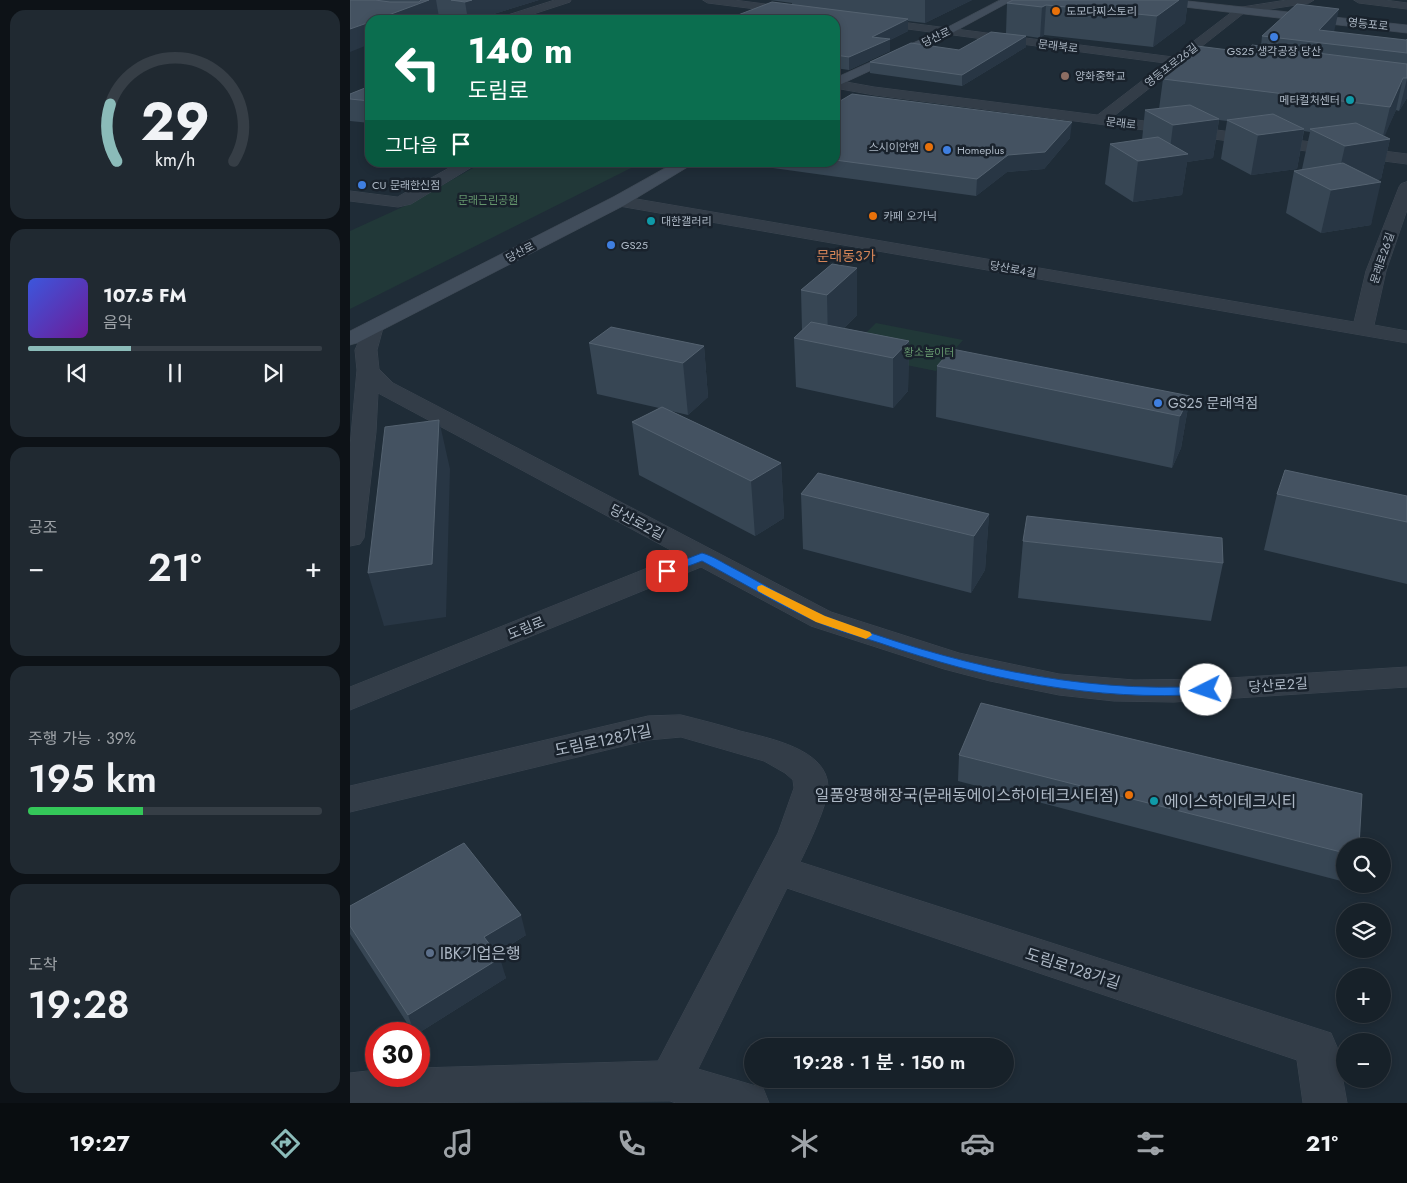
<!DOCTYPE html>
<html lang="ko">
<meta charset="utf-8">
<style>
:root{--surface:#172129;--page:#202931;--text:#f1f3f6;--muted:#9ea3a8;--line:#363e46;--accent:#8bbbb9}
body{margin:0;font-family:Jost,"Noto Sans KR",sans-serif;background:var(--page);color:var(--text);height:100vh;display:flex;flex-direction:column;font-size:19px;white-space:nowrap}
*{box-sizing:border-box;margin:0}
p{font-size:16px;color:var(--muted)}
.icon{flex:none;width:28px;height:28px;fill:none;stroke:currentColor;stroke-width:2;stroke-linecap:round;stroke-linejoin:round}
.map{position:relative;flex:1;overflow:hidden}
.details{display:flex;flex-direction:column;gap:10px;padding:10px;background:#0d1217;width:350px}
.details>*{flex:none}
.banner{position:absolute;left:15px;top:15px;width:475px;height:152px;border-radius:15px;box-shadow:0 2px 8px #0003,0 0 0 1px var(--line);background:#0b6e4f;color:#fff;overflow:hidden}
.tools{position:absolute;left:986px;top:838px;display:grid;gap:10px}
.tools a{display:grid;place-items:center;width:55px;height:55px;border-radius:50%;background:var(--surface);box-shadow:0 2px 8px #0003,0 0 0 1px var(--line);font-size:25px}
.speed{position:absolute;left:15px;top:1022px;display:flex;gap:10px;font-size:25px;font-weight:700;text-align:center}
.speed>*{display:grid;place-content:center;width:65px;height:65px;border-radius:50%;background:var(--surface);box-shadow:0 2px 8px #0003,0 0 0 1px var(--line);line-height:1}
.speed .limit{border:8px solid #d22;background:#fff;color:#111}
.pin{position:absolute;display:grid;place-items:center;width:42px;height:42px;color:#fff;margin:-21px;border-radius:10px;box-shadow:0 2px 8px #0006}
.me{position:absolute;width:55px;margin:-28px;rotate:266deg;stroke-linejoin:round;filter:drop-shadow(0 0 4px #0008)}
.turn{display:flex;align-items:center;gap:18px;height:105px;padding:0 20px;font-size:22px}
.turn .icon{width:65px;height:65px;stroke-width:2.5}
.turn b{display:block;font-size:35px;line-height:42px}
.then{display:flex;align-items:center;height:48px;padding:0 20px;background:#0003;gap:10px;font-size:19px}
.big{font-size:38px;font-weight:600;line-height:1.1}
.details .tile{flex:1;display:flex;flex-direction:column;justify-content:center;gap:8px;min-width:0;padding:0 18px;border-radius:15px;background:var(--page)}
.details .dial{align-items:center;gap:0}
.dial svg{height:130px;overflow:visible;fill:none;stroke:var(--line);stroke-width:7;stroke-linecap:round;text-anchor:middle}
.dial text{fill:var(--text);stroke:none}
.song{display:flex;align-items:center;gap:15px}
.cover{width:60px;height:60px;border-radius:8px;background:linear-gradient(135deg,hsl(230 70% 55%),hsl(280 70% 35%))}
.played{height:5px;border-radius:2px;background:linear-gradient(90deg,var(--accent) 35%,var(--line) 35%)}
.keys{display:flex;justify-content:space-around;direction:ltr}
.heat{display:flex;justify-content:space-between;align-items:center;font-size:28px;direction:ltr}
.charge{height:8px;border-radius:4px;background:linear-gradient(90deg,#34c759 39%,var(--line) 0)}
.trip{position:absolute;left:394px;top:1038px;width:270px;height:50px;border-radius:25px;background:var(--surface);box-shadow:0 2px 8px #0003,0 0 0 1px var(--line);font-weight:600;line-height:50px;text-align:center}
.menu{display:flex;height:80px;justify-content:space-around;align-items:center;background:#090d10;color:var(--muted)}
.menu .icon{width:35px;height:35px}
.menu .current{color:var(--accent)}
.menu b{font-size:22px;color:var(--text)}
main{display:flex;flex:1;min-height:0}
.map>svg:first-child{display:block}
</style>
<main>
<section class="details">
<div class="tile dial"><svg viewBox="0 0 100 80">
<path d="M14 69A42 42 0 1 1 86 69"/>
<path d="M14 69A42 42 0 0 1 10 34" stroke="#8bbbb9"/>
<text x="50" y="56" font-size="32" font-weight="700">29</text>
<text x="50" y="72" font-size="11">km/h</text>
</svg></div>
<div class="tile">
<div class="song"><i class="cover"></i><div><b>107.5 FM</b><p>음악</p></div></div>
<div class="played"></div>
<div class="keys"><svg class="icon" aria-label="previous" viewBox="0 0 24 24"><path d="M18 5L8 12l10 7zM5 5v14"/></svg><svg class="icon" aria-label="pause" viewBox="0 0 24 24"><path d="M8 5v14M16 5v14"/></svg><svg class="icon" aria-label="next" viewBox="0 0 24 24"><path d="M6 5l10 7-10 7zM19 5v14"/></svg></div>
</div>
<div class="tile"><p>공조</p>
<div class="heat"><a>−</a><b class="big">21°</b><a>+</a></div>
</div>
<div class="tile"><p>주행 가능 · 39%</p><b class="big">195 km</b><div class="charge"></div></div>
<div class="tile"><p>도착</p><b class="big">19:28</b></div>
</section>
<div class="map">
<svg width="1057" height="1103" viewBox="0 0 1057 1103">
<rect width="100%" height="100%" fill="#1f2c37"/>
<path fill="#213838" d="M132,163h159l-291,146v-78l59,-27z
M526,323l87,17 -27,31 -90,-18z"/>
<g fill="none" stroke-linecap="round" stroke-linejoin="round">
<defs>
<path id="minor" d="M205,0h16l-1,2 -55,18h-18l2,-2z
M353,0h31l62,8 6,3 -6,3 -88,-11z
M937,0h27l-5,3 -65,10 -57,45 35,5 1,3 -1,3 -5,1 -38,-5 -74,58h-10l-2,-3 2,-3 70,-54 -295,-39 -6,-3 6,-3 303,39 64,-49z
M1004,0h31l22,3v6l-48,-6z
M110,162h20l-69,42 -13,3 -48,-6v-10l47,6z
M1057,182v28l-21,61 -12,54 33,6v12l-788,-137 -6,-1 -2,-4 2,-4 6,-1 735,126 12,-51 33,-84 2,-3z
M23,322l7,2 3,4 -6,22 2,19 14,14 438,229 128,41 100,21 75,6 79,-1 194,-12v20l-233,15 -60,-1 -55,-6 -69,-14 -46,-12 -133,-43 -110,-59 -351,143v-23l330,-132 -302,-162 -2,39 -12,106 -4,6 -10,2v-100l7,-76 -2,-20 11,-26z
M331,715c20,5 40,10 59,16 28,7 88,18 88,56 0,17 -20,59 -28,75l531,171 6,14 10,56h-44l-6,-43 -510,-172 -89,181 65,19 6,15h-93l-6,-2 -320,2v-30l26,-3v6h43v-8l239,-7 120,-228 16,-45 -1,-8 -8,-7 -21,-12 -83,-24 -33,3 -298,72v-26l298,-70z"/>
<path id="tertiary" d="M485,80l39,7 533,67v10l-533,-69 -39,-7z"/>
<path id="secondary" d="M650,0h13l-61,33 -117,54v-9l109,-49z
M795,0h34l228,25v8l-257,-30z
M326,162h20l-71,43 -268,138 -7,2v-14l263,-134z"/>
</defs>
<use href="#minor" stroke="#3c4651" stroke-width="1"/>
<use href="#tertiary" stroke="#3c4651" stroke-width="1"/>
<use href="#secondary" stroke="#3c4651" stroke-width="1"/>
<use href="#minor" fill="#333d48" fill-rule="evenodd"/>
<use href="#tertiary" fill="#333d48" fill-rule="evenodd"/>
<use href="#secondary" fill="#414d5b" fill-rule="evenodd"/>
</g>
<path fill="#374654" d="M0,0h189l-65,20h-17l-18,-3 -7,3h-62z
M420,0h202l-47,23 -17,-2v10l-18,9v11l-41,19 -14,-2v-48l-43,-15v-2z
M663,0h175l-3,23 -32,24 -109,-12 -4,3 -14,-2v11l-64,39 -92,-13v-11l89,-12 47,-17 1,-30z
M984,32l73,21v45l-8,13 -3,-1 -12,26 6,3 -9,40 -5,1 -5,45 -50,8 -35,-20 8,-42 9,-2h-1l8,-37 -6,-1 -7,38 -46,6 -30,-16 6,-38 -8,-1 -6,38 -26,4 -5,33 -49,7 -28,-18 5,-40 32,-4 3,-30 14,-1 4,-30 98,-33 1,-10z
M20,86v37l-20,-2v-27z
M485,104l235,34 -26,31 -37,3 -31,24 -217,-30v-4h76z
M482,264l25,51 -13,13 65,13 -1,50 -15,17 -97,-21 -2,-49 8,-8 -1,-40z
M239,343l115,3 4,51 -20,18 -17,-4 110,52 3,55 -29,18 -116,-61 -7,-53 27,-14 -62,-14z
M587,366l253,30 -9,52 -9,20 -236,-51z
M451,494l188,20 -4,56 -14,23 -168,-44z
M927,494l130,2v88l-143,-34z
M673,541l200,22 -12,58 -193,-23z
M609,755l386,91v36l-387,-101z
M0,906l176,29 -30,19 10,24 -89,56h-3l-64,-100z"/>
<path fill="#283644" d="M79,0h7l3,17 -7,3h-57z
M122,0h67l-65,20h-6l-3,-18z
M575,0h47l-47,23z
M819,0h19l-3,23 -32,24 4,-31z
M696,5l-2,30 -4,3 2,-31z
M989,9l-6,28 -14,-7z
M558,19v12l-18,9v11l-41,19v-13l23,-20z
M20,22v22l-20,8v-23z
M676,36v11l-64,39v-11z
M1053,78l-7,32 -13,30 7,-1 -9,40 -45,7 9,-40 37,-6 8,-33z
M1057,79v19l-8,13z
M869,119l-6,39 -26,4 -5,33 -49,7 5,-41 31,-4 4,-32z
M722,122l-2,16 -26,31 -37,3 -31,24 1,-17 31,-24z
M954,129l-7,40 -46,6 7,-40z
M1031,182l-10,43 -50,8 10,-43z
M507,268v47l-29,28 -1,-48z
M559,341l-1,50 -15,17v-50z
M354,346l4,51 -20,18 -5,-52z
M840,396l-9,52 -9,20 8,-52z
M89,420l11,49 -4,148 -62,9 -16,-53z
M431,463l3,55 -29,18 -4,-55z
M639,514l-4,56 -14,23 3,-57z
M171,915l5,20 -36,22 -6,-20z
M150,958l6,20 -89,56h-2l-7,-19z"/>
<path fill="#445261" stroke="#546270" d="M0,0h25l15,2h29l2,-2h8l-54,20h-5v2l-20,7z
M101,0h21l-7,2z
M663,0h166l-22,16 -111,-11 -4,2 -35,-4z
M422,2l136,17 -36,18 18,2 -41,18 -14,-2v-35h-110z
M947,4l42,5 -20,21 87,10 1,-1v14l-145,-17z
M641,32l35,4 -64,39 -92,-13 41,-19 48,7z
M902,45l155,19v14h-4l-13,29 -227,-28 34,-33 48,6z
M20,86v15l-20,-2v-5z
M502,94l220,28 -27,30 -37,3 -31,24 -142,-19v-56z
M840,105l29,14 -46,6 -28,-15z
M923,114l31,15 -46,6 -31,-15z
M1006,123l34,16 -45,7 -35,-17z
M808,137l30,17 -50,7 -28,-17z
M993,163l38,19 -50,8 -37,-19z
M482,264l25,4 -30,27 -26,-5z
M461,322l98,19 -16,17 -99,-20z
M261,327l93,19 -21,17 -94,-20z
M602,349l238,47 -10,20 -243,-50z
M312,407l119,56 -30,18 -119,-59z
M89,420l-7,144 -64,9 17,-146z
M935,470l122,26v26l-130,-28z
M468,473l171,41 -15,22 -173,-42z
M677,516l195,22 1,25 -200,-22z
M631,703l381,91 -3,52h-14v7l-386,-98z
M114,843l57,72 -37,22 16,21 -92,57 -58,-89v-20z"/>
<path fill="#1a73e8" stroke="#114b97" d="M352,553c11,3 21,10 31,15 29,15 64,37 94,49 120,46 250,77 379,69l5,1 2,3 -2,3 -5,1c-110,8 -222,-15 -326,-51 -21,-7 -44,-12 -65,-22 -38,-17 -75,-40 -113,-60l-35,13 -6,-3 2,-3z"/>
<path fill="#f59e0b" d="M412,585l63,31 45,16 2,3 -6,4 -50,-17 -58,-31 -1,-3 1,-2z"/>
<g fill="#e8710a" stroke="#19222c" stroke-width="2">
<circle cx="706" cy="11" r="5"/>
<circle cx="579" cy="147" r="5"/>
<circle cx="523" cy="216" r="5"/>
<circle cx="779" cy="795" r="5"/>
</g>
<g fill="#3f7fe0" stroke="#19222c" stroke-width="2">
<circle cx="924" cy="37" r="5"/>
<circle cx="597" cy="150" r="5"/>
<circle cx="12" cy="185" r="5"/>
<circle cx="261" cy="245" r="5"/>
<circle cx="808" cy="403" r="5"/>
</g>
<circle fill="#8d6e63" stroke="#19222c" stroke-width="2" cx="715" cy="76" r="5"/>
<g fill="#0f9aa8" stroke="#19222c" stroke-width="2">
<circle cx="1000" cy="100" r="5"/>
<circle cx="301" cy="221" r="5"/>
<circle cx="804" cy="801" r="5"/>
</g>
<circle fill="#5c6f8a" stroke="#19222c" stroke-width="2" cx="80" cy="953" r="5"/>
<g text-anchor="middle" stroke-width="5" stroke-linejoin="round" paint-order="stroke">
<g font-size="11" fill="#adb8c5" stroke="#19222c" text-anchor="start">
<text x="716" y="15">도모다찌스토리</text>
<text x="924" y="55" text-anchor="middle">GS25 생각공장 당산</text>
<text x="725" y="80">양화중학교</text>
<text x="990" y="104" text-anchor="end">메타컬처센터</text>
<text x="569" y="151" text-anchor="end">스시이안앤</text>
<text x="607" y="154">Homeplus</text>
<text x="22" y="189">CU 문래한신점</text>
<text x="533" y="220">카페 오가닉</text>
<text x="311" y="225">대한갤러리</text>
<text x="271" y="249">GS25</text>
</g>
<g font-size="11" fill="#adb8c5" stroke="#19222c">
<text transform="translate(1018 24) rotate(6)" y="4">영등포로</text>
<text transform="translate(586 37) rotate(-25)" y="4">당산로</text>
<text transform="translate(708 46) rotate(7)" y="4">문래북로</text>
<text transform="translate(821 65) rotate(-38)" y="4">영등포로26길</text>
<text transform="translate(771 123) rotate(7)" y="4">문래로</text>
<text transform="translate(170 252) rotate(-27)" y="4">당산로</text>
<text transform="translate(1032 258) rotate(-72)" y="4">문래로26길</text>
<text transform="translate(663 269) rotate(10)" y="4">당산로4길</text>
</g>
<g font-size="11" fill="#64956c" stroke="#19222c">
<text x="138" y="204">문래근린공원</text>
<text x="579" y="356">황소놀이터</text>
</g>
<g font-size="14" fill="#d58558" stroke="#19222c">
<text x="496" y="261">문래동3가</text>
</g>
<g font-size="14" fill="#adb8c5" stroke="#19222c" text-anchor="start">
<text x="818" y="408">GS25 문래역점</text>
</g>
<g font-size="14" fill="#adb8c5" stroke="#19222c">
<text transform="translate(287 522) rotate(28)" y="5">당산로2길</text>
<text transform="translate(176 628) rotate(-22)" y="5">도림로</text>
<text transform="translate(928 685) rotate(-4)" y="5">당산로2길</text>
</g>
<g font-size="16" fill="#adb8c5" stroke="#19222c">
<text transform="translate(253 740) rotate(-12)" y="6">도림로128가길</text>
<text transform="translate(723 968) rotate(18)" y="6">도림로128가길</text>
</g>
<g font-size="16" fill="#adb8c5" stroke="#19222c" text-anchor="start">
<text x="769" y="801" text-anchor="end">일품양평해장국(문래동에이스하이테크시티점)</text>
<text x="814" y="807">에이스하이테크시티</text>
<text x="90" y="959">IBK기업은행</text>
</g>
</g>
</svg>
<div class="tools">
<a><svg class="icon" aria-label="search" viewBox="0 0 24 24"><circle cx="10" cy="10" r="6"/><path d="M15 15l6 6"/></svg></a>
<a><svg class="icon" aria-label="layers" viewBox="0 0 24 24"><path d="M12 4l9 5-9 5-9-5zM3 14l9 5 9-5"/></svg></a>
<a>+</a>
<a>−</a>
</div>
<div class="speed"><div class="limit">30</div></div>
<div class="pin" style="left:317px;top:571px;background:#d93025"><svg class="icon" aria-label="arrive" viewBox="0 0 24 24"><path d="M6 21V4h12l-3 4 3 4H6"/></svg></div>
<svg class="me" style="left:856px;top:690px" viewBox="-20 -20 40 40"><circle r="19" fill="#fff"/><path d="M0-13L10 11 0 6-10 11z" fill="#1a73e8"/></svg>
<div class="trip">19:28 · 1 분 · 150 m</div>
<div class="banner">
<div class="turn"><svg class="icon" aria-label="left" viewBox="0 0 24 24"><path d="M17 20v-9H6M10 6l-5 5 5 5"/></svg><div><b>140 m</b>도림로</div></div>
<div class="then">그다음<svg class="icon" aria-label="arrive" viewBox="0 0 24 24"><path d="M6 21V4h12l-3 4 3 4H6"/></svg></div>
</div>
</div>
</main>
<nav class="menu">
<b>19:27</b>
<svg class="icon current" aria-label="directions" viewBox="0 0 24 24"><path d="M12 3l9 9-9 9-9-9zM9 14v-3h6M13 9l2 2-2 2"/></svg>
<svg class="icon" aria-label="music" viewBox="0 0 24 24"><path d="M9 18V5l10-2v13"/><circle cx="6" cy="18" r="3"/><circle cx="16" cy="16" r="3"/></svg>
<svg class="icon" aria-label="phone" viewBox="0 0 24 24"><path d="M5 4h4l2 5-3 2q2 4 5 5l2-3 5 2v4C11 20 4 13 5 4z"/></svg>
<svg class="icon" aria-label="climate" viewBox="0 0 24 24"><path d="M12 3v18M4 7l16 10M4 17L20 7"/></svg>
<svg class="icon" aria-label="car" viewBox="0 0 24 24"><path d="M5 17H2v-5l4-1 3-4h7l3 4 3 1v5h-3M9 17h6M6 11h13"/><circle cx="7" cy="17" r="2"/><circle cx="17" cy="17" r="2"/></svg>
<svg class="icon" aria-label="filters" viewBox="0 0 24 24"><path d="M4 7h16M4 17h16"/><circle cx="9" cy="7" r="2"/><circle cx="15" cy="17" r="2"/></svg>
<b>21°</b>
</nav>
